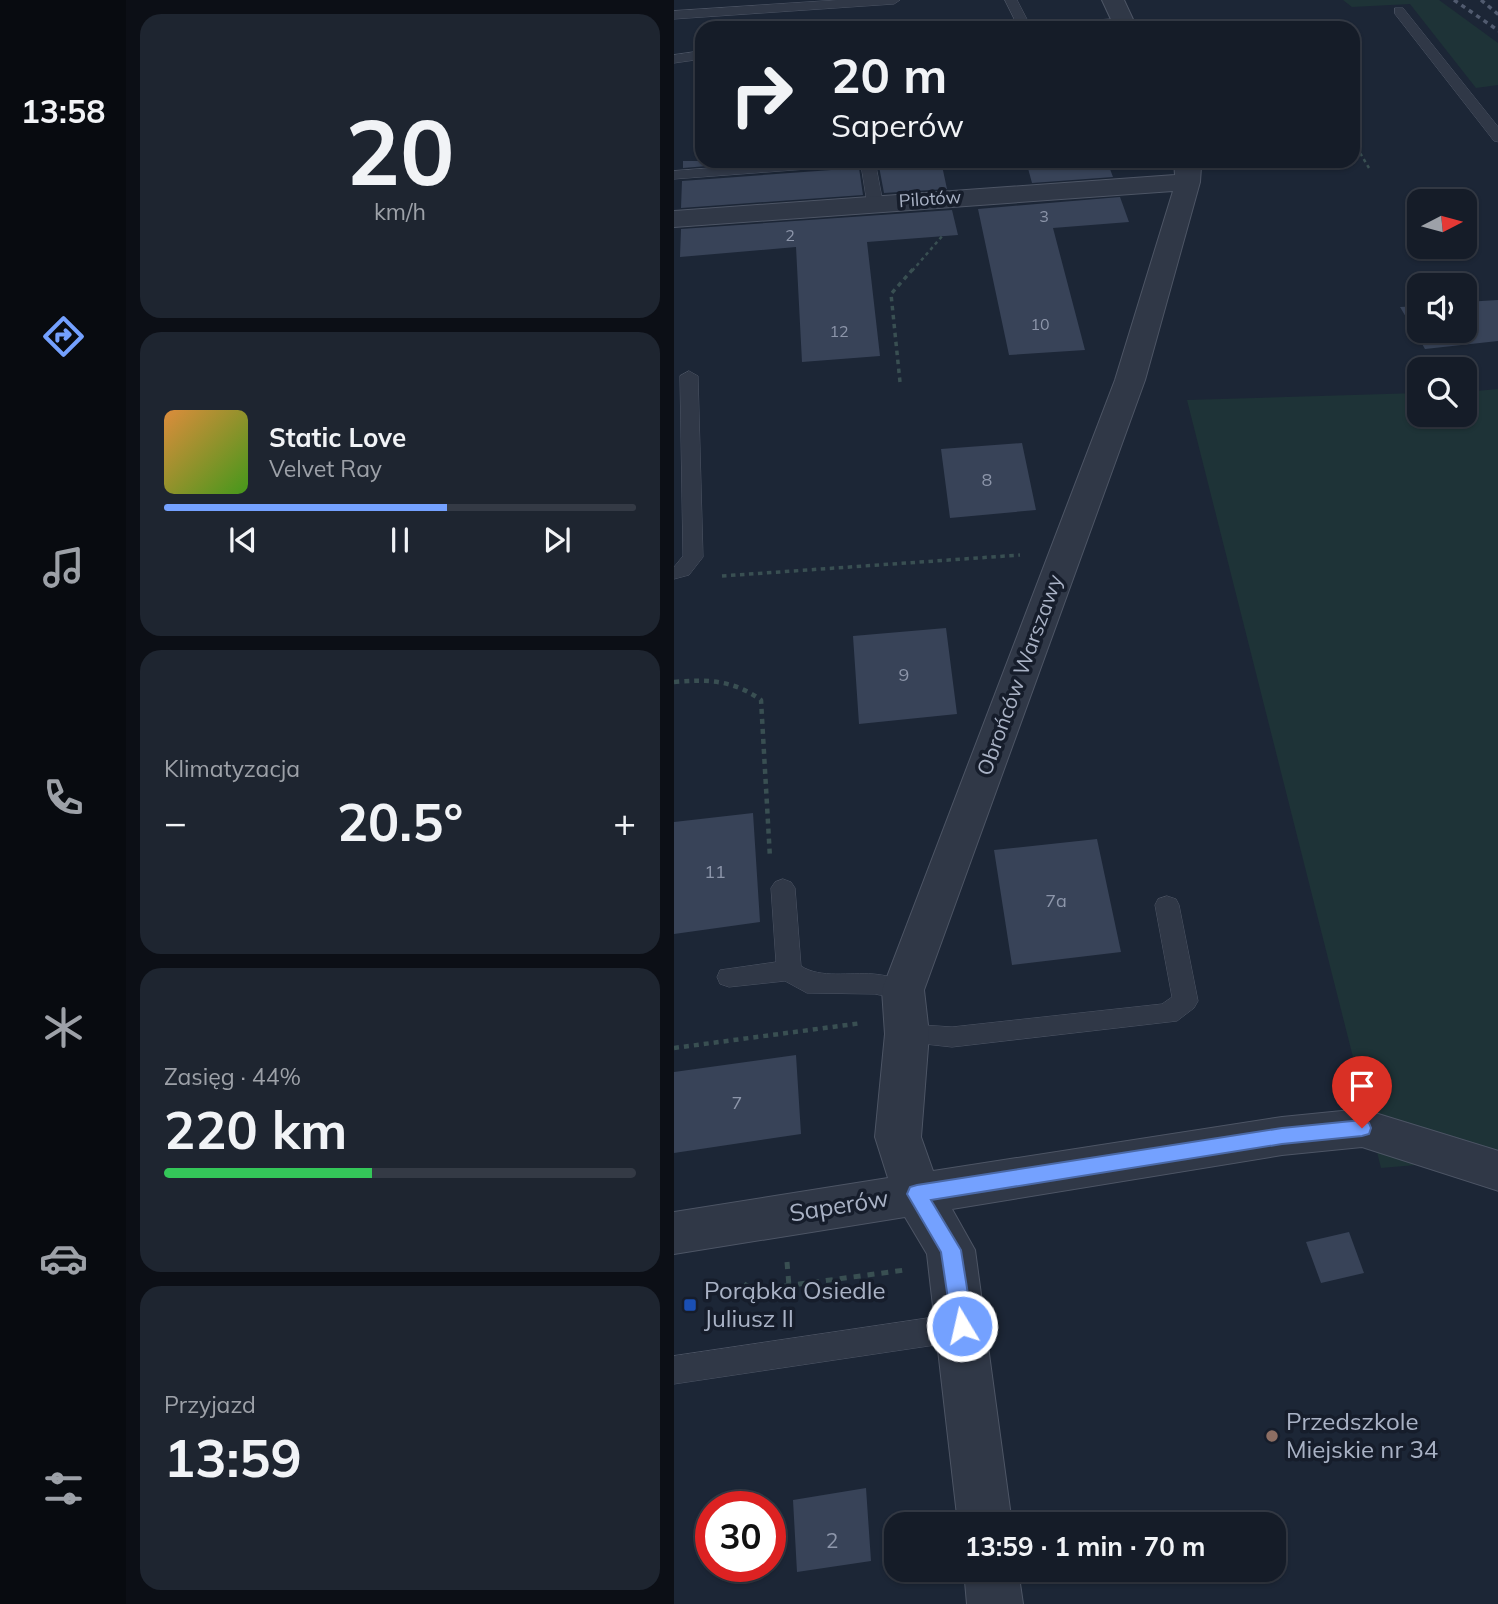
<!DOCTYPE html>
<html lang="pl">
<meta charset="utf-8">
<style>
:root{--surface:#151c28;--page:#1e2530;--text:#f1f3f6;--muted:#9da1a8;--line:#343a45;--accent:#74a1ff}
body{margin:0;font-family:Mulish,sans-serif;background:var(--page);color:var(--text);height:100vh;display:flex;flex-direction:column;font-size:26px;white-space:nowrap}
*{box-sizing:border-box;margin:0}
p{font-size:23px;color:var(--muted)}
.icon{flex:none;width:38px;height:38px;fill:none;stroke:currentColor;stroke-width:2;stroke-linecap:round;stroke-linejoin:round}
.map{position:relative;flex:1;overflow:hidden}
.side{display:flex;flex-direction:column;gap:14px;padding:14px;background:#0c0f16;width:548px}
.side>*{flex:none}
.banner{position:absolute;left:21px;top:21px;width:665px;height:147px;border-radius:21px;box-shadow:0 2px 5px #0004,0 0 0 2px var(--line);background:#151c28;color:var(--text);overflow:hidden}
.needle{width:46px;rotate:84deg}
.fabs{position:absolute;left:733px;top:189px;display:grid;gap:14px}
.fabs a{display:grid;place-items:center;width:70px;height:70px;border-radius:14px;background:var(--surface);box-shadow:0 2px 5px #0004,0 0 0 2px var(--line);font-size:35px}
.speed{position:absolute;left:21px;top:1491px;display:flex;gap:14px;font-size:35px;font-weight:700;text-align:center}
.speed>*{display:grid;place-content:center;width:91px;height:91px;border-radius:50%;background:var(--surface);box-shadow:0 2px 5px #0004,0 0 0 2px var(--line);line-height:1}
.speed .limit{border:10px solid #d22;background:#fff;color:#111}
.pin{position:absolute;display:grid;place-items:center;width:60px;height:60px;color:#fff;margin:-72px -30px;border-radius:50% 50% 50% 0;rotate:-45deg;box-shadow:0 0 7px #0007}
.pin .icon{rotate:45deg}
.me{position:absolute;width:77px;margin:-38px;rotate:351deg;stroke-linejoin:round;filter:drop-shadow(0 0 5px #0008)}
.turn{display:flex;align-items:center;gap:24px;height:147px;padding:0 21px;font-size:32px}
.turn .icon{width:91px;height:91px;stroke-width:2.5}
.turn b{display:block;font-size:49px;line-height:60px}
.big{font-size:52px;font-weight:700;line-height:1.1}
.side .widget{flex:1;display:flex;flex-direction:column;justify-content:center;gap:10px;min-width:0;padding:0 24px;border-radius:21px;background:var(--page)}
.side .dial{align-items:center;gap:0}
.dial b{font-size:91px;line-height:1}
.song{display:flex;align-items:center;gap:21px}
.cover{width:84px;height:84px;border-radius:10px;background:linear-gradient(135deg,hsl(30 70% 55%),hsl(100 70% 35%))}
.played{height:7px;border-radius:4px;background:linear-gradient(90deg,var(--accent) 60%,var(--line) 60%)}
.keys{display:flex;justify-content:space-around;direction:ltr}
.heat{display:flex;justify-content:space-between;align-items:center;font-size:38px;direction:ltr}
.charge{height:10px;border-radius:5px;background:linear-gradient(90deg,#34c759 44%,var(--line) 0)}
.trip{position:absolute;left:210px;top:1512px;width:402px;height:70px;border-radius:21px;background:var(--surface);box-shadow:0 2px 5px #0004,0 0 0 2px var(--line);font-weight:700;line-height:70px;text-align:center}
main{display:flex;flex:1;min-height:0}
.menu{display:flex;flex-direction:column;width:126px;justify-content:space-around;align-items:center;background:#080b10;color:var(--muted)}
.menu .icon{width:49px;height:49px}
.menu .current{color:var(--accent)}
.menu b{font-size:32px;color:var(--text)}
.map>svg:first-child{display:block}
</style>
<main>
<nav class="menu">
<b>13:58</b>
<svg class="icon current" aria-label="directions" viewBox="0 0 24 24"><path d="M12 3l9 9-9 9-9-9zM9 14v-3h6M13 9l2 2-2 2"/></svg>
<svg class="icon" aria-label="music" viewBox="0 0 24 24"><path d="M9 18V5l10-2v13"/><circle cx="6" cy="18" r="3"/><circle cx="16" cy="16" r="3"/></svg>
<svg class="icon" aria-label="phone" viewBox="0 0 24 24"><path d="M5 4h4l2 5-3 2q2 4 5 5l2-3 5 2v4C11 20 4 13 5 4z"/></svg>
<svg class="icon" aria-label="climate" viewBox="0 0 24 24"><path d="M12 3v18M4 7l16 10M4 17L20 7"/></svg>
<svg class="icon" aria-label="car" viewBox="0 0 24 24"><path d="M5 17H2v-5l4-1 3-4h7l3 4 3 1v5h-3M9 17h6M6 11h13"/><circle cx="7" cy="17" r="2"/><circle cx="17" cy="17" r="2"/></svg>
<svg class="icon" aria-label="filters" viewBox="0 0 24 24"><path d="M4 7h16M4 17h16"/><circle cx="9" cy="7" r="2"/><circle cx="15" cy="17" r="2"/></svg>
</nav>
<section class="side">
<div class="widget dial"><b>20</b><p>km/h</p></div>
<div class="widget">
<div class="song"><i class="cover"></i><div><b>Static Love</b><p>Velvet Ray</p></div></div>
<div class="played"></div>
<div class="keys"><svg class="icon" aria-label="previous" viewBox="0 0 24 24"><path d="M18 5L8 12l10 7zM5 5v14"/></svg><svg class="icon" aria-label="pause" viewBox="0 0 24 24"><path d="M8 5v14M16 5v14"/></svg><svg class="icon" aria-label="next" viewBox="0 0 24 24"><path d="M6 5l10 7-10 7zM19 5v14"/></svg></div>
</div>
<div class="widget"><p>Klimatyzacja</p>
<div class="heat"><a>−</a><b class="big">20.5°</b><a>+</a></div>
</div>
<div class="widget"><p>Zasięg · 44%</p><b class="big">220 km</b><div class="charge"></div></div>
<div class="widget"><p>Przyjazd</p><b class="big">13:59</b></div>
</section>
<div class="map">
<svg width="825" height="1604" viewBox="0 0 825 1604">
<rect width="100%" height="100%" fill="#1c2636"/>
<path fill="#1e3337" d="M669,0h96l59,43v42l-22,3 -66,-84 -58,3z
M824,389v769l-117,10 -194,-768 232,-7 1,22h45v-23z"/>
<path fill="#384358" d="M9,161h85l-85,7z
M204,161h63l6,28 -63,4z
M352,161h81l6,16 -81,6z
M185,168l4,27 -182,13 1,-27z
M446,197l9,25 -76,6 32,122 -76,5 -31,-146z
M278,210l6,25 -91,7 13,114 -78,6 -6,-115 -116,10 1,-28z
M825,300v41l-74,8 -25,-42 20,-1v25h45v-29z
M348,443l14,67 -86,8 -9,-69z
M272,628l11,86 -98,10 -6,-88z
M79,813l7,109 -86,12v-112z
M423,839l24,113 -109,13 -18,-115z
M122,1055l5,79 -127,19v-81z
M675,1232l15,41 -43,10 -15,-41z
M192,1488l5,73 -74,11 -4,-72z"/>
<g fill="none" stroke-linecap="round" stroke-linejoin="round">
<defs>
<path id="service" d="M164,0h62l-6,4 -220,15v-8z
M331,0h12l13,25 93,-7 6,4c-13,10 -90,6 -110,6z
M721,8h8l96,120v14l-5,-1 -99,-127z
M28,51v8l-28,4v-8z
M127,161h74l8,42 -8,5 -8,-5 -6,-38 -187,14v-8z
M15,371l9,5 5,181 -14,18 -15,4v-12l9,-11 -3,-180z
M109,879l8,3 4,6 6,78c20,13 49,6 72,8 13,1 27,5 39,9l4,7 -4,7 -9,3 -28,-6 -68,-1 -22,-12 -56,6 -9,-3 -3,-7 3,-7 56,-8 -5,-74 4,-6z
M493,896l9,3 3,6 19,96 -4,7 -17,13 -225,26 -54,-6 -4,-7 4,-7 9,-3 45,3 210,-23 10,-7 -17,-92 3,-6z
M288,1313l10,4 5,10 -5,10 -10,4 -288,43v-28z"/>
<path id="minor" d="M428,0h22l13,28h-22z
M500,161h24l3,6 -1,15 -55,198 -221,610 5,44 -8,103 12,34 349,-54 80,-8 137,42v40l-137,-44 -80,8 -330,54 23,41 37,274h-54l-31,-270 -22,-37 -231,37v-42l214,-34 -13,-41 10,-103 -3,-44 233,-610 58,-189 -499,36v-16l501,-36z
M290,1570h54l5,34h-56z"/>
</defs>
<use href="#service" stroke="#4d5565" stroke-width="1"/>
<use href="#minor" stroke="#4d5565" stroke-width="2"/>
<path stroke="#394f52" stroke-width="2.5" stroke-dasharray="3.5 3.5" stroke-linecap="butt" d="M679,141l16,27
M238,271l32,-37"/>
<path stroke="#394f52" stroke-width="3.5" stroke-dasharray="4.5 4.5" stroke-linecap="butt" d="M226,382l-9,-88 22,-25
M48,576l298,-21"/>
<path stroke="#394f52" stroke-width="4.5" stroke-dasharray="5 5" stroke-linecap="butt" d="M0,682c34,-3 59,-2 87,18l9,158
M0,1048l188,-25"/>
<path stroke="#394f52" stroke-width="5" stroke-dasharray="7 7" stroke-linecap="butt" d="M113,1262l2,24
M70,1284l11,6 150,-20"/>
<use href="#service" fill="#303847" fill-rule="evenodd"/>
<use href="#minor" fill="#303847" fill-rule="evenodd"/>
<path stroke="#515b6f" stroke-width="3.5" stroke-dasharray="4.5 4.5" stroke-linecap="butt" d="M780,0l45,31
M807,0l18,15"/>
</g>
<path fill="#74a1ff" stroke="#4b69a6" stroke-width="2" d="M688,1120l7,3 2,5 -2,6 -7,2 -80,8 -351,56 30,50 12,76 -3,7 -8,3 -7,-3 -3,-7 -11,-74 -34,-58 3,-7 7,-2 365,-57z"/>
<rect fill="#1a4fb4" stroke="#161d2b" stroke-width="2.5" x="9" y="1298" width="14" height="14" rx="3.5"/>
<circle fill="#8d6e63" stroke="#161d2b" stroke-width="2.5" cx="598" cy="1436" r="7"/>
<g text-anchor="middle" stroke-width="7" stroke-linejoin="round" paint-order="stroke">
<g font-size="16" fill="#8d96aa">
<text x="370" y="222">3</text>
<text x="116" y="241">2</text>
<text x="366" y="330">10</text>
<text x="165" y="337">12</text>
</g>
<g font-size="18" fill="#a9b2c5" stroke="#161d2b">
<text transform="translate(256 199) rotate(-4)" y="6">Pilotów</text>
</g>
<g font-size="18" fill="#8d96aa">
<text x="313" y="486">8</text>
<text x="230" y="681">9</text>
<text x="41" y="878">11</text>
<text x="382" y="907">7a</text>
<text x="63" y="1109">7</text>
</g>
<g font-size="21" fill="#a9b2c5" stroke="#161d2b">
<text transform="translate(346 675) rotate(-70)" y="7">Obrońców Warszawy</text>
</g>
<g font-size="21" fill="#8d96aa">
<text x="158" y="1548">2</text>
</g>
<g font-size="24" fill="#a9b2c5" stroke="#161d2b">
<text transform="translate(165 1206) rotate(-9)" y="8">Saperów</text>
</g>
<g font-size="24" fill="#a9b2c5" stroke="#161d2b" text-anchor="start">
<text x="30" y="1299">Porąbka Osiedle<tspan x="30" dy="28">Juliusz II</tspan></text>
<text x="612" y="1430">Przedszkole<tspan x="612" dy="28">Miejskie nr 34</tspan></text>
</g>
</g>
</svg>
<div class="fabs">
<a><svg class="needle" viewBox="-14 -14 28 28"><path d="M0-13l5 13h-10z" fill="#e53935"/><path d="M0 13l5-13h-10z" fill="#9da1a8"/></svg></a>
<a><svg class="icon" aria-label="sound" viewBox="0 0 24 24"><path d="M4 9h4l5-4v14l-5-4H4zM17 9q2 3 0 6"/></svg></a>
<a><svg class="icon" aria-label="search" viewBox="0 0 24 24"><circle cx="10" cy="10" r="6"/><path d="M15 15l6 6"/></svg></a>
</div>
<div class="speed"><div class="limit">30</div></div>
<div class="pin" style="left:688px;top:1128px;background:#d93025"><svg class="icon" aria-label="arrive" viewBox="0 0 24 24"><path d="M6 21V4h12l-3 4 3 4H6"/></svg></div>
<svg class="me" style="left:288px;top:1326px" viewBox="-20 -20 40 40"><circle r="17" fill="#74a1ff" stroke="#fff" stroke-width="3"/><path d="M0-11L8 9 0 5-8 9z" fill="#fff"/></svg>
<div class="trip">13:59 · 1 min · 70 m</div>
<div class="banner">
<div class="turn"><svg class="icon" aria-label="right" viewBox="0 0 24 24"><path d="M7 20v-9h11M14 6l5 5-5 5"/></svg><div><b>20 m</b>Saperów</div></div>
</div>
</div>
</main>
